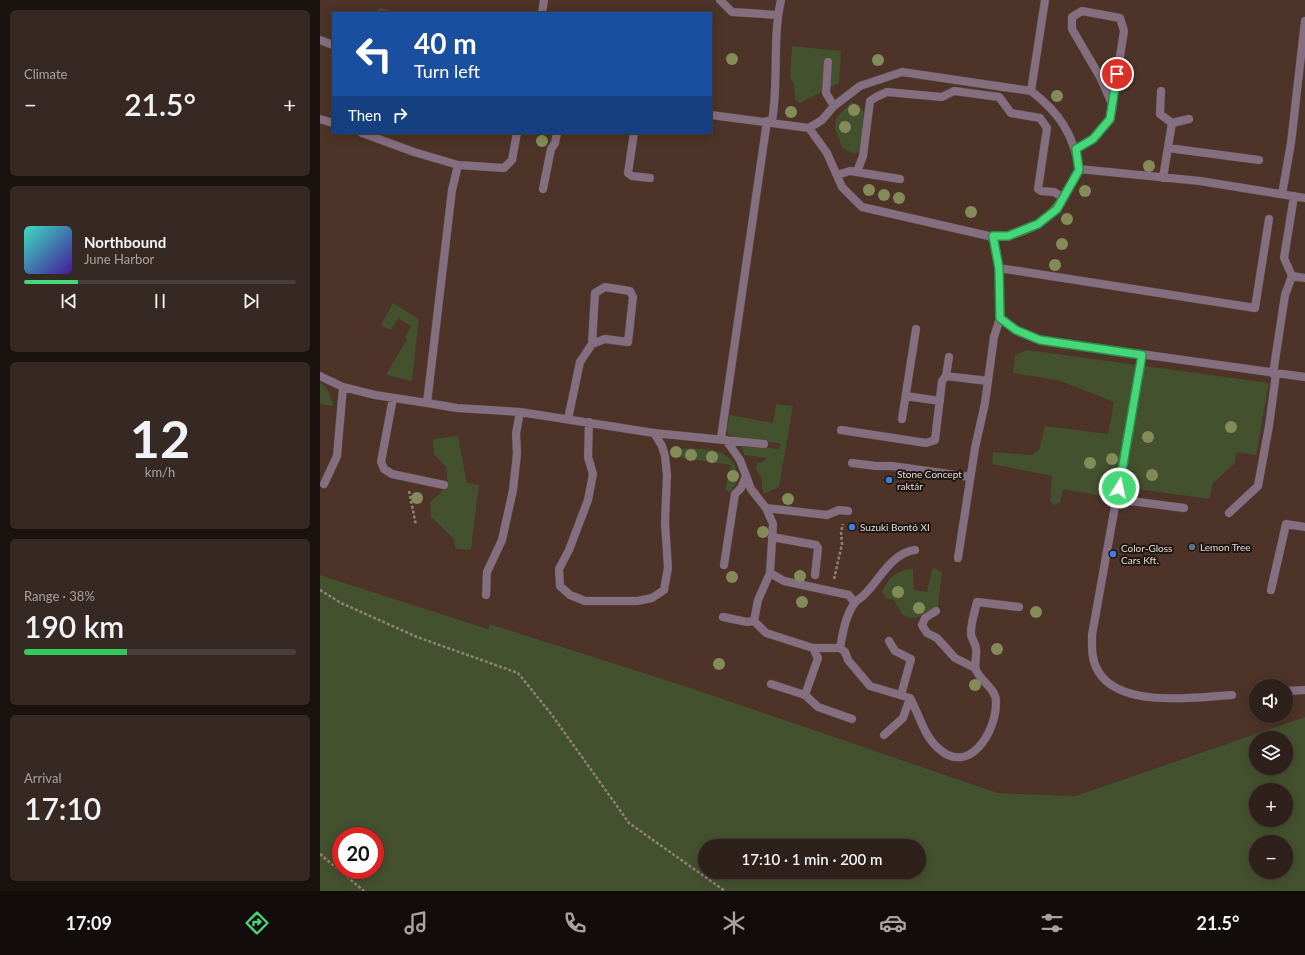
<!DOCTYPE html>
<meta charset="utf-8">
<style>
:root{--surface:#2e201a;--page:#362823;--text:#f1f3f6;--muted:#a7a3a2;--line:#493e39;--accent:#46d779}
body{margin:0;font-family:Lato,sans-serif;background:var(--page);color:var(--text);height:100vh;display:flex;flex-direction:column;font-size:15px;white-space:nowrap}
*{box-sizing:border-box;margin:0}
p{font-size:13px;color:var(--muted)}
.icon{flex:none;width:22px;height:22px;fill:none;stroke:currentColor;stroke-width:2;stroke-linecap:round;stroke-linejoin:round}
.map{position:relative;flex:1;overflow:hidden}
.panel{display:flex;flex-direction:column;gap:10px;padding:10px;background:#19120e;width:320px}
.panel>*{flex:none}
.guide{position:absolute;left:12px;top:12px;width:380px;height:122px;border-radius:0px;box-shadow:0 2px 10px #0003,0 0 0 1px var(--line);background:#1a4fa0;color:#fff;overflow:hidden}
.tools{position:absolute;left:929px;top:679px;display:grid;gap:8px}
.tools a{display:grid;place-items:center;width:44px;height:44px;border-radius:50%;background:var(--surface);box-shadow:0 2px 10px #0003,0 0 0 1px var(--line);font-size:20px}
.speed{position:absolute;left:12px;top:827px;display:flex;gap:8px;font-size:20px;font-weight:700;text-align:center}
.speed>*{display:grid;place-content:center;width:52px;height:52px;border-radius:50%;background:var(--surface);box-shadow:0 2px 10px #0003,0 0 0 1px var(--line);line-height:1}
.speed .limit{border:6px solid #d22;background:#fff;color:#111}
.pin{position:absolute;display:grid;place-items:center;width:34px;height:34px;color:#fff;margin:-17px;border:2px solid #fff;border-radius:50%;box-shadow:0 1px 4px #0007}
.me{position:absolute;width:44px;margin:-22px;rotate:10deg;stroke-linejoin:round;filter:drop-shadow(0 0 3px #0008)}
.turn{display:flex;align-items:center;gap:14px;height:84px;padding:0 16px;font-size:18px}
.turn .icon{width:52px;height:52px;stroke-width:2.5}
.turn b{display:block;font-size:28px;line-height:34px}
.then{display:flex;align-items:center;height:38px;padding:0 16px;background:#0003;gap:8px;font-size:15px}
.big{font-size:30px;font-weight:600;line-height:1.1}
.panel .tile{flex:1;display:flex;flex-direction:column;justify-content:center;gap:6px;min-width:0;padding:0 14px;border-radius:6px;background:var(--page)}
.panel .dial{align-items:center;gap:0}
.dial b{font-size:52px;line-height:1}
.song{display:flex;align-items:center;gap:12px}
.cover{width:48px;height:48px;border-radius:6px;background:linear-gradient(135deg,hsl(170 70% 55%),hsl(260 70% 35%))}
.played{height:4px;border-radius:2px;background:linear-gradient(90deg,var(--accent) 20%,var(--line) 20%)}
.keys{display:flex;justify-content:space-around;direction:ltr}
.heat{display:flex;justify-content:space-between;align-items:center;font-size:22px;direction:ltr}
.charge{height:6px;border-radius:3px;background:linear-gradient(90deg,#34c759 38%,var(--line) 0)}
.trip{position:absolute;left:378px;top:839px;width:228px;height:40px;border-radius:20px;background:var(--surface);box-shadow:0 2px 10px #0003,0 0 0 1px var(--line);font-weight:600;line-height:40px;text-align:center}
.dock{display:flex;height:64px;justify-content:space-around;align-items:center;background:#120d0a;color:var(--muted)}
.dock .icon{width:28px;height:28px}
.dock .on{color:var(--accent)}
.dock b{font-size:18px;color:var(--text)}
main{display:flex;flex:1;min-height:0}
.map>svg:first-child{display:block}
</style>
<main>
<section class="panel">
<div class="tile"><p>Climate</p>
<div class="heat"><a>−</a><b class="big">21.5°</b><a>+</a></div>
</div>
<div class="tile">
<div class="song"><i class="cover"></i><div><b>Northbound</b><p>June Harbor</p></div></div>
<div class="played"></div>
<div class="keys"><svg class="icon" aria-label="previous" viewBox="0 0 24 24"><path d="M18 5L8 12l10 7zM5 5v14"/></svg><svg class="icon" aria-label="pause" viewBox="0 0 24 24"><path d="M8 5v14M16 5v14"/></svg><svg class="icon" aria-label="next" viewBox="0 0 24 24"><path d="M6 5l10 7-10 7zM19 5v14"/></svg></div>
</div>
<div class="tile dial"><b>12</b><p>km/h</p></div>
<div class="tile"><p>Range · 38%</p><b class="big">190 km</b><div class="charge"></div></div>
<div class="tile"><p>Arrival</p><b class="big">17:10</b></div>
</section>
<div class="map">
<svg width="985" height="891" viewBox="0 0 985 891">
<rect width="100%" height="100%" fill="#3e2b22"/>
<path fill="#4d3328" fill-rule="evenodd" d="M0,0h985v717l-230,79 -77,-3 -307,-105 -201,-64 -2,5 -168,-54zM13,13h378v120h-378zM936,686h30v30h-30z"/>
<path fill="#44512e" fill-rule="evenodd" d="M61,8l15,5h-23z
M472,46l49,5 -2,32 -39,20 -5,-3 -1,-15 -4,-8z
M532,102l8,4 4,7 -4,37 -5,4 -12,-5 -8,-20 1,-11z
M73,303l26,16 -7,62 -26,-6 21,-36 -2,-1 6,-12 -13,-8 -7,12 -10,-5z
M707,350l242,33 -13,72 -19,-3 -3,12 -21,19 -4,16 -99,-14 -3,12 -44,-8 -3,14 -7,2 -3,-5 2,-24 -60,-12 1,-12 38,3 8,-5 6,-24 63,8 6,-32 -56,-22 -45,-7 2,-18z
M0,382l8,8 6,16 -14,-2z
M456,404l17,2 -14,81 -15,7 -2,-6v-10l-6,-8 1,-7 5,-1 5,-4 -23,-3 -2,-9 2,-1 35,4 2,-5c-13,-3 -43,-4 -53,-10l-1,-5 3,-14 43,8z
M138,436l9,47 12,2 -8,65 -15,-1 -3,-11 -22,-21 -1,-15 18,-16 -2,-19 -12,-13 -1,-15z
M356,448c13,1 28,0 40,3 13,3 25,18 21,31 -1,3 -5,7 -7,10l-5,-2 6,-25 -61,-9 1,-5z
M614,568l8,4 -4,35 -22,11h-6l-8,-4 -8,-14 -7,-1 -5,-7c7,-15 15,-23 31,-23l1,21 13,2 5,-22z
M0,575l168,54 2,-5 201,64 307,105 77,3 230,-79v174h-985zM936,738h30v30h-30zM936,790h30v30h-30zM21,836h34v34h-34zM936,842h30v30h-30zM385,846h214v26h-214z"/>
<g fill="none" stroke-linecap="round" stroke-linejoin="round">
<defs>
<path id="service" d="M400,0l12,12 46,3
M222,13l2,-13
M0,40l13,5
M508,62l-2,31 8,13
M711,91l14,-91
M841,91l-1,23 12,9 -9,55
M391,115l98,13 18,25 15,34 20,20 131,30c49,-3 66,-27 86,-68l121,12 105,17
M0,119l13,4
M452,121c7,-40 0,-81 9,-121
M852,123l17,-4
M489,128l13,-8 12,-14 26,-20 42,-14 129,19c28,21 43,44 48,78
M42,133l52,19 44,13 46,3 8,-8 5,-27
M314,133l-6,40 4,3 18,2
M848,148l91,12
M756,149l17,-10 17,-20 14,-88 -4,-13 -38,-7 -10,6v12l28,48 12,27
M537,172l6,-16 7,-55 6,-4 11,-5 55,5 12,-6 45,6 12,16 29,5 7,10 -9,61 3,2 13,1 10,6
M517,175l13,-4 50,8
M223,189l8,-40 4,-6 2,-10
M962,194l9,-51 14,-122
M974,196l-10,62 8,18 13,2
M673,237l6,31 1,50 16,12 24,10 265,37
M679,268l256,40 14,-89
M822,355l-50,280c0,12 -1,24 6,36 22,38 97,26 134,24
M953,374l12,-79 7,-19
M0,376l23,11 32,8 52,8 30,5 63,4 134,21 110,11
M626,376l3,-19
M586,396l34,5
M73,398l-12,64 3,7 8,5 52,11
M107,403l25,-213 6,-25
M248,419l12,-57 12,-18 3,-51 10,-6 25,4 3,6 -5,45 -23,-3 -13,5
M582,419l14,-90
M269,422l-1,35 5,17 -5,26 -19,50 -10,19 1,17 10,9 15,6h52l15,-3 12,-8 4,-22 -3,-46 2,-47 -2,-19 -3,-10 -8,-13
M521,430l85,13 9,-3 7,-59 4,-5 42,5
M401,438l46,-317
M406,440l14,20 11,29 15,19 7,16 -3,49 -12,27 -4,21 12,12 47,15h27l5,4 3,8 22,26 40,12c9,16 14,38 28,50 31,29 58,-16 58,-45 1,-14 -15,-21 -20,-33 -2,-6 1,-14 0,-21 0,-6 -6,-11 -5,-17 0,-10 4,-21 6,-30l42,5
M532,463l24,3h16l78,11
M4,484l13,-28 6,-69
M796,502l7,-2 61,8
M446,508l61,7 12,-5 9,1
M909,513l29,-27 11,-60 7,-52
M452,537l44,8 2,3 -3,27
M638,558l17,-110 10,-45 9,-66 6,-19
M404,565l11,-71 6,-6 5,-12
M450,573l14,8 65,14 5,7
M951,590l15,-66 19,3
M166,595l1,-23 15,-32 11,-50 4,-36 -1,-21 4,-21
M616,611l-11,7 -3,7 5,8 10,5 18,20 20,10
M403,617l24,5 7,-1
M569,641l6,10 16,8 -10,36
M493,648l5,10 -13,37 13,12 34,12
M520,648c3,-16 5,-31 14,-44 2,-4 6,-5 9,-8 16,-15 28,-43 52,-46
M451,684l34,11
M966,691l19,-1
M564,735l19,-17 7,-20"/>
</defs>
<use href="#service" stroke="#59473e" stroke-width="9"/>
<path stroke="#908079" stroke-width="2.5" stroke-dasharray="3 2" stroke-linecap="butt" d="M89,491l7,34
M514,579l8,-35 -1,-12 2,-8
M0,590l21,13 76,34 101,36 34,42 77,108 96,68
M0,854l44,37"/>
<use href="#service" stroke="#846e80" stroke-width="8"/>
</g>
<g fill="#838c59">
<circle cx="412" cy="59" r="6"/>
<circle cx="558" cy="60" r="6"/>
<circle cx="737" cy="96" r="6"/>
<circle cx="534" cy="110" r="6"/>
<circle cx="471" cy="112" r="6"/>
<circle cx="525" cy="127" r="6"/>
<circle cx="222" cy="141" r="6"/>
<circle cx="829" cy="166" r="6"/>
<circle cx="549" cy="190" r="6"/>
<circle cx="765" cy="191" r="6"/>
<circle cx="564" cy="195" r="6"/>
<circle cx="579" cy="198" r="6"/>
<circle cx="651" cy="212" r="6"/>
<circle cx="747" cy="219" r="6"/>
<circle cx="742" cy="244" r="6"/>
<circle cx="735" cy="265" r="6"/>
<circle cx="911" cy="427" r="6"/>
<circle cx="828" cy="437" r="6"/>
<circle cx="356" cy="452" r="6"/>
<circle cx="371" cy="455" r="6"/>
<circle cx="392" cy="457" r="6"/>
<circle cx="792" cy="459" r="6"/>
<circle cx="770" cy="463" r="6"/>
<circle cx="832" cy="475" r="6"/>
<circle cx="413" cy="476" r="6"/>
<circle cx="97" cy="498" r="6"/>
<circle cx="468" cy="499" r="6"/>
<circle cx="443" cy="532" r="6"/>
<circle cx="480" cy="576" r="6"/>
<circle cx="412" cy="577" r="6"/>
<circle cx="578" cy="592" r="6"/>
<circle cx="482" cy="602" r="6"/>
<circle cx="599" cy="608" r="6"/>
<circle cx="716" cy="612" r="6"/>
<circle cx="677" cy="649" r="6"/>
<circle cx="399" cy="664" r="6"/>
<circle cx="655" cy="685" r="6"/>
</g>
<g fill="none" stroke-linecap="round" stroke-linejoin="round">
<defs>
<path id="route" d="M797,74l-7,45 -17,20 -17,10 3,21 -22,39 -19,15 -30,12h-15l6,32 1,50 16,12 24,10 102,15 -23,133"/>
</defs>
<use href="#route" stroke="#2e8c4f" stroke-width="10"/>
<use href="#route" stroke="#46d779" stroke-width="7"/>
</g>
<g fill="#3f7fe0" stroke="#1e1612" stroke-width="1.5">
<circle cx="569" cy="480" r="4"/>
<circle cx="532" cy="527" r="4"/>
<circle cx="793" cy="554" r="4"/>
</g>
<circle fill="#5c6f8a" stroke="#1e1612" stroke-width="1.5" cx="872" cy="547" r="4"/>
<g text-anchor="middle" stroke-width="4" stroke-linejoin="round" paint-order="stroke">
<g font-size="10" fill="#e5d8d3" stroke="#1e1612" text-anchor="start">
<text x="577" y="478">Stone Concept<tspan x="577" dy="12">raktár</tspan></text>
<text x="540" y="531">Suzuki Bontó XI</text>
<text x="880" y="551">Lemon Tree</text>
<text x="801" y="552">Color-Gloss<tspan x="801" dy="12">Cars Kft.</tspan></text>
</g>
</g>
</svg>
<div class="tools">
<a><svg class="icon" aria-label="sound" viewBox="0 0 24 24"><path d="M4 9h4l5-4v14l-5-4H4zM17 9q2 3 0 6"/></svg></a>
<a><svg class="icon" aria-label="layers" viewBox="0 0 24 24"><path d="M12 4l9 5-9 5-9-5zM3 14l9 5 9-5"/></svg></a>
<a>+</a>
<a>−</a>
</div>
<div class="speed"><div class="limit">20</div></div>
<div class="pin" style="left:797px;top:74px;background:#d93025"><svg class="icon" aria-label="arrive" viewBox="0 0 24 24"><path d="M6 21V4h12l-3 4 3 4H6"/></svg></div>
<svg class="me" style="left:799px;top:488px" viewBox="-20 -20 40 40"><circle r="17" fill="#46d779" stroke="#fff" stroke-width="3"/><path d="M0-11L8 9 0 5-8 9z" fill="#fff"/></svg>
<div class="trip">17:10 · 1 min · 200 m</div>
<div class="guide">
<div class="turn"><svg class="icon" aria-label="left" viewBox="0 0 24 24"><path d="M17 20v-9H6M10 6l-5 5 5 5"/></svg><div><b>40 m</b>Turn left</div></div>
<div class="then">Then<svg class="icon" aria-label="right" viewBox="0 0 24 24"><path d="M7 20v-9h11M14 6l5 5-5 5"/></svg></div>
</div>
</div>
</main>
<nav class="dock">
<b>17:09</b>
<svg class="icon on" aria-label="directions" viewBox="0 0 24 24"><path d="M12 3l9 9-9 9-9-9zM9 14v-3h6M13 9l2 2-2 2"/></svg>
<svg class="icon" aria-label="music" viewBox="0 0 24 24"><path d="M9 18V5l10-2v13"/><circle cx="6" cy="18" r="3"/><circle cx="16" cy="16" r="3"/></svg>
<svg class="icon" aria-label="phone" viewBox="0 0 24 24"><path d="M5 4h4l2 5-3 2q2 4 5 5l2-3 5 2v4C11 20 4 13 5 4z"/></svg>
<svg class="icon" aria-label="climate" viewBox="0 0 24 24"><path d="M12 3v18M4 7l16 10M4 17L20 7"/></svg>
<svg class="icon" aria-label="car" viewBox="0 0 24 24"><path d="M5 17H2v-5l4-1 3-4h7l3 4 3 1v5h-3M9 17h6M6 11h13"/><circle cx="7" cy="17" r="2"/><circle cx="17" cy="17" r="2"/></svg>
<svg class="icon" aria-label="filters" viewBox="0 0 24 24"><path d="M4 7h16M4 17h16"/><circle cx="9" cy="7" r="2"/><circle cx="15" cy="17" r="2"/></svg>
<b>21.5°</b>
</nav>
